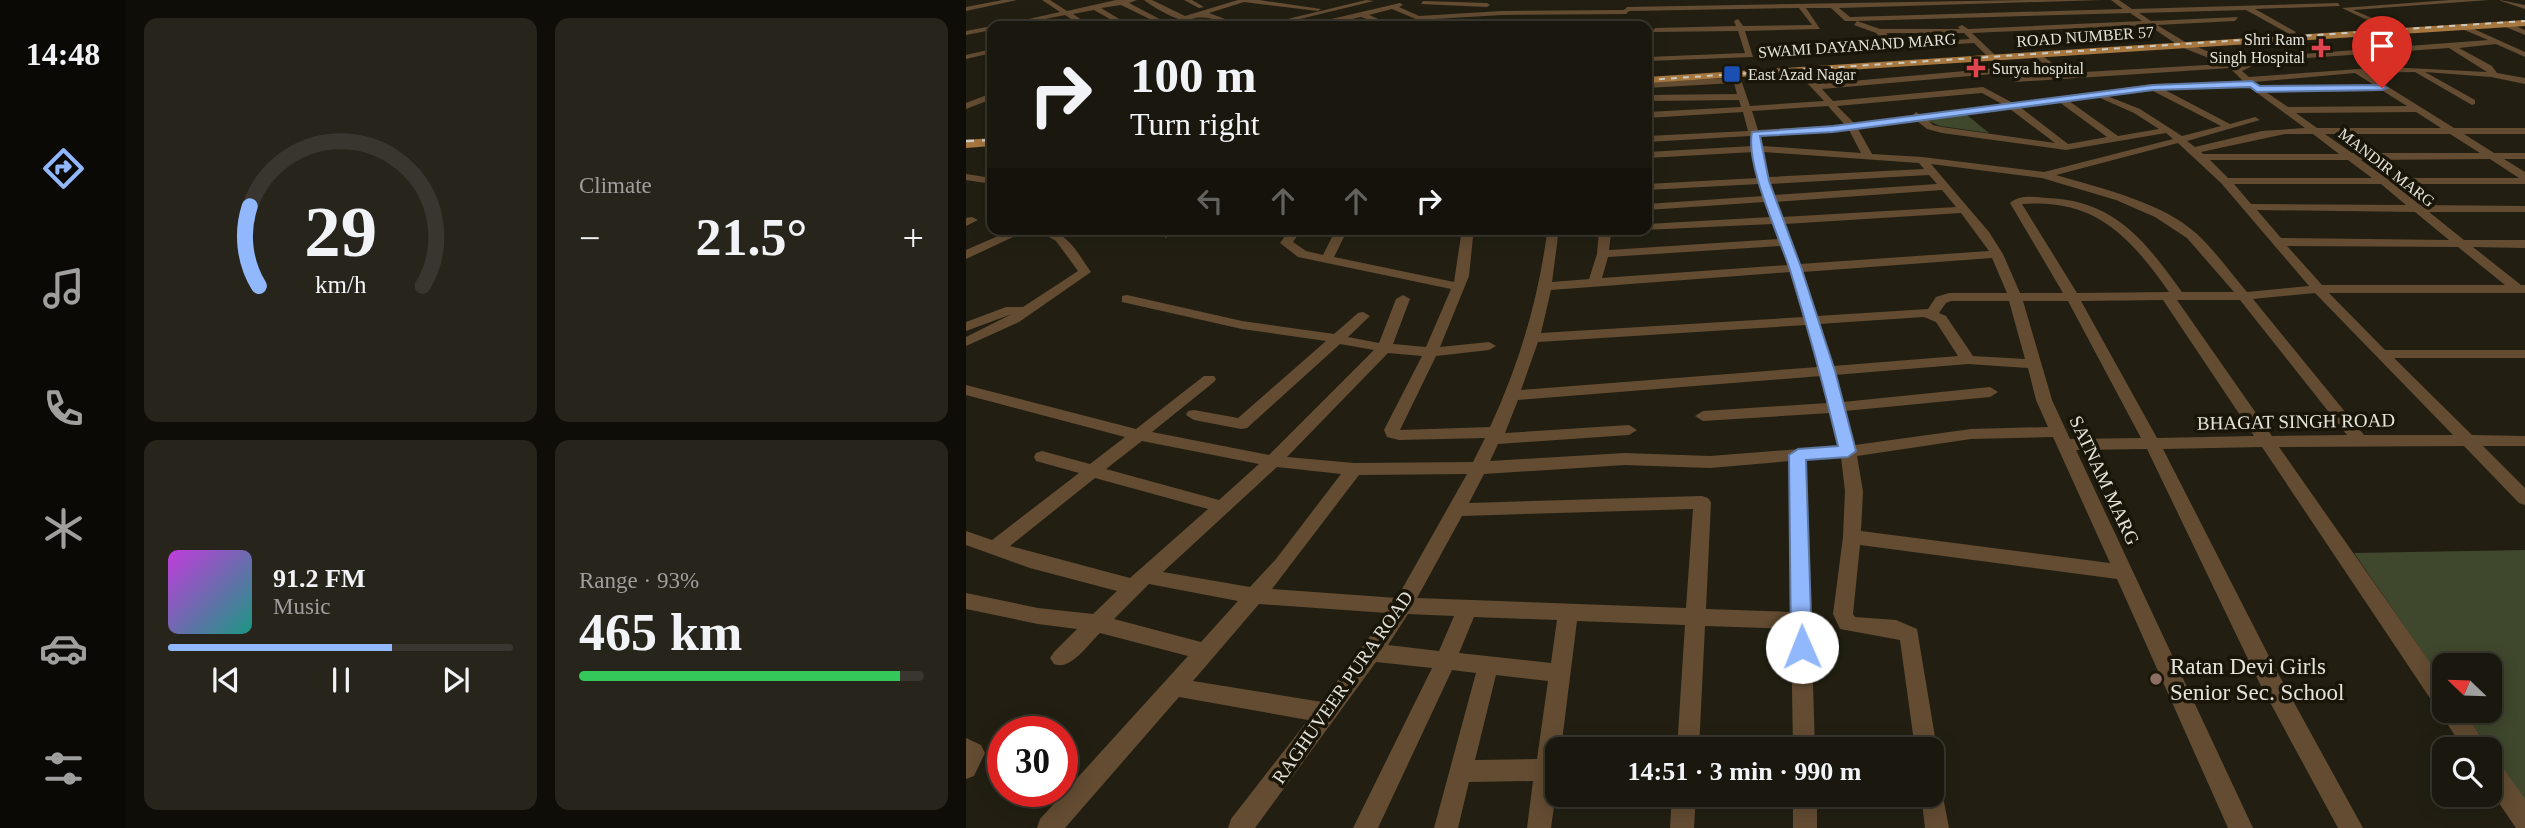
<!DOCTYPE html>
<meta charset="utf-8">
<style>
:root{--surface:#1a170e;--page:#27241c;--text:#f1f3f6;--muted:#9f9f9e;--line:#38362e;--accent:#91b8fd}
body{margin:0;font-family:Georgia,serif;background:var(--page);color:var(--text);height:100vh;display:flex;flex-direction:column;font-size:26px;white-space:nowrap}
*{box-sizing:border-box;margin:0}
p{font-size:23px;color:var(--muted)}
.icon{flex:none;width:38px;height:38px;fill:none;stroke:currentColor;stroke-width:2;stroke-linecap:round;stroke-linejoin:round}
.map{position:relative;flex:1;overflow:hidden}
.details{display:flex;flex-direction:column;gap:18px;padding:18px;background:#0e0d08;width:840px}
.details>*{flex:none}
.top-card{position:absolute;left:21px;top:21px;width:665px;height:214px;border-radius:14px;box-shadow:0 4px 18px #0003,0 0 0 2px var(--line);background:#1a170e;color:var(--text);overflow:hidden}
.needle{width:46px;rotate:293deg}
.controls{position:absolute;left:1466px;top:653px;display:grid;gap:14px}
.controls a{display:grid;place-items:center;width:70px;height:70px;border-radius:14px;background:var(--surface);box-shadow:0 4px 18px #0003,0 0 0 2px var(--line);font-size:35px}
.speed{position:absolute;left:21px;top:716px;display:flex;gap:14px;font-size:35px;font-weight:700;text-align:center}
.speed>*{display:grid;place-content:center;width:91px;height:91px;border-radius:50%;background:var(--surface);box-shadow:0 4px 18px #0003,0 0 0 2px var(--line);line-height:1}
.speed .limit{border:10px solid #d22;background:#fff;color:#111}
.pin{position:absolute;display:grid;place-items:center;width:60px;height:60px;color:#fff;margin:-72px -30px;border-radius:50% 50% 50% 0;rotate:-45deg;box-shadow:0 0 7px #0007}
.pin .icon{rotate:45deg}
.me{position:absolute;width:77px;margin:-38px;rotate:359deg;stroke-linejoin:round;filter:drop-shadow(0 0 5px #0008)}
.turn{display:flex;align-items:center;gap:24px;height:147px;padding:0 28px;font-size:32px}
.turn .icon{width:91px;height:91px;stroke-width:2.5}
.turn b{display:block;font-size:49px;line-height:60px}
.lanes{display:flex;align-items:center;height:66px;padding:0 28px;background:#0003;justify-content:center;gap:35px;direction:ltr}
.lanes .off{opacity:.35}
.big{font-size:52px;font-weight:700;line-height:1.1}
.details .card{flex:1;display:flex;flex-direction:column;justify-content:center;gap:10px;min-width:0;padding:0 24px;border-radius:14px;background:var(--page)}
.details .dial{align-items:center;gap:0}
.dial svg{height:182px;overflow:visible;fill:none;stroke:var(--line);stroke-width:7;stroke-linecap:round;text-anchor:middle}
.dial text{fill:var(--text);stroke:none}
.song{display:flex;align-items:center;gap:21px}
.cover{width:84px;height:84px;border-radius:10px;background:linear-gradient(135deg,hsl(290 70% 55%),hsl(170 70% 35%))}
.played{height:7px;border-radius:4px;background:linear-gradient(90deg,var(--accent) 65%,var(--line) 65%)}
.keys{display:flex;justify-content:space-around;direction:ltr}
.heat{display:flex;justify-content:space-between;align-items:center;font-size:38px;direction:ltr}
.charge{height:10px;border-radius:5px;background:linear-gradient(90deg,#34c759 93%,var(--line) 0)}
.details .tiles{flex:1;display:grid;gap:18px;grid-template-columns:repeat(2,1fr)}
.trip{position:absolute;left:579px;top:737px;width:399px;height:70px;border-radius:14px;background:var(--surface);box-shadow:0 4px 18px #0003,0 0 0 2px var(--line);font-weight:700;line-height:70px;text-align:center}
main{display:flex;flex:1;min-height:0}
.menu{display:flex;flex-direction:column;width:126px;justify-content:space-around;align-items:center;background:#0a0906;color:var(--muted)}
.menu .icon{width:49px;height:49px}
.menu .current{color:var(--accent)}
.menu b{font-size:32px;color:var(--text)}
.map>svg:first-child{display:block}
</style>
<main>
<nav class="menu">
<b>14:48</b>
<svg class="icon current" aria-label="directions" viewBox="0 0 24 24"><path d="M12 3l9 9-9 9-9-9zM9 14v-3h6M13 9l2 2-2 2"/></svg>
<svg class="icon" aria-label="music" viewBox="0 0 24 24"><path d="M9 18V5l10-2v13"/><circle cx="6" cy="18" r="3"/><circle cx="16" cy="16" r="3"/></svg>
<svg class="icon" aria-label="phone" viewBox="0 0 24 24"><path d="M5 4h4l2 5-3 2q2 4 5 5l2-3 5 2v4C11 20 4 13 5 4z"/></svg>
<svg class="icon" aria-label="climate" viewBox="0 0 24 24"><path d="M12 3v18M4 7l16 10M4 17L20 7"/></svg>
<svg class="icon" aria-label="car" viewBox="0 0 24 24"><path d="M5 17H2v-5l4-1 3-4h7l3 4 3 1v5h-3M9 17h6M6 11h13"/><circle cx="7" cy="17" r="2"/><circle cx="17" cy="17" r="2"/></svg>
<svg class="icon" aria-label="filters" viewBox="0 0 24 24"><path d="M4 7h16M4 17h16"/><circle cx="9" cy="7" r="2"/><circle cx="15" cy="17" r="2"/></svg>
</nav>
<section class="details">
<div class="tiles">
<div class="card dial"><svg viewBox="0 0 100 80">
<path d="M14 69A42 42 0 1 1 86 69"/>
<path d="M14 69A42 42 0 0 1 10 34" stroke="#91b8fd"/>
<text x="50" y="56" font-size="32" font-weight="700">29</text>
<text x="50" y="72" font-size="11">km/h</text>
</svg></div>
<div class="card"><p>Climate</p>
<div class="heat"><a>−</a><b class="big">21.5°</b><a>+</a></div>
</div>
<div class="card">
<div class="song"><i class="cover"></i><div><b>91.2 FM</b><p>Music</p></div></div>
<div class="played"></div>
<div class="keys"><svg class="icon" aria-label="previous" viewBox="0 0 24 24"><path d="M18 5L8 12l10 7zM5 5v14"/></svg><svg class="icon" aria-label="pause" viewBox="0 0 24 24"><path d="M8 5v14M16 5v14"/></svg><svg class="icon" aria-label="next" viewBox="0 0 24 24"><path d="M6 5l10 7-10 7zM19 5v14"/></svg></div>
</div>
<div class="card"><p>Range · 93%</p><b class="big">465 km</b><div class="charge"></div></div>
</div>
</section>
<div class="map">
<svg width="1559" height="828" viewBox="0 0 1559 828">
<rect width="100%" height="100%" fill="#221f12"/>
<path fill="#3f482d" d="M1001,115l22,18 -49,-7 -14,-6z
M1559,550v251l-62,-90 27,-1v-45h-45v20l-91,-132z"/>
<g fill="none" stroke-linecap="round" stroke-linejoin="round">
<path fill="#634c32" fill-rule="evenodd" d="M37,0h14l-51,11v-4z
M76,0h8l17,11 49,-11h21l-8,3 44,23h-9l-43,-21 -20,3 30,18h-9l-28,-16 -21,4 18,12h-9l-17,-11 -55,11h-14l64,-14z
M178,0h8l33,16 53,-16h21l62,9 -3,2 -74,-9 -35,11 35,13c-19,0 -35,-13 -52,-7l22,7c-24,1 -51,-12 -70,-26z
M218,0h8l12,7 -5,1z
M400,0l8,1 -103,25h-12z
M1059,0h77l-263,8 11,9 273,-8 -12,-9h8l13,9 206,-6 2,3 -85,3 41,23 -3,4 -47,-26 -107,3 12,8 87,-4 -3,4 -78,4 30,18 45,18 6,6 23,-10 227,-17 -26,-11 3,-4 60,27v5l-29,-13 -37,4 33,18 5,7 28,5v6l-34,-7 -66,-5 50,28v4l-3,1 -57,-33 -49,1 88,55h71v6h-61l30,19h31v6h-21l21,13v12h-131l26,21 105,1v6h-96l35,28h61v8l-52,-1 48,38h4v8h-196l56,57h140v8h-131l78,77 53,1v10h-42l42,42v17l-6,-2 -55,-57 -185,1 166,237v26h19l24,39h-24l-202,-302 -99,2 112,219 88,160h-25l-79,-146 -112,-233 -71,1 177,378h-25l-111,-249 -257,-34 -7,69 2,3 41,3 21,9 20,120 -5,8v-8h-17l-15,-109 -60,-11 -7,-15 10,-77 2,-46 -4,-34 -35,3 9,289h-22l-2,-120 -86,-3 -6,123h-22l8,-124 -108,-4 -16,128h-3v29l-7,50h-24l6,-47 -64,1 -11,46h-24l42,-155 -24,-3 -74,158h-25l79,-160 -56,-6 -121,166h-27l3,-9 77,-99 -129,-23 -114,131h-28l3,-9 148,-163 -88,-23c-12,11 -29,38 -46,31l-4,-6 4,-6 23,-23 -39,-5 -72,-15v-16l72,15 55,6 24,-23 -87,-23 -64,-23v-14l26,9 87,-67 -43,-12 -2,-4 2,-4 6,-2 48,13 35,-27 -159,-42v-10l170,44 68,-53h10l2,3 -2,3 -62,50 117,23 105,-105 -34,-6 -93,84 -6,1 -47,-9 -8,-5 2,-4 6,-1 44,8 88,-77 -84,-12 -120,-27v-6l5,-1 115,26 92,13 24,-21 5,-1 7,4 -22,21 31,6 17,-44 7,-4 7,4 -17,45 33,3 25,-58 -153,-32 -18,-14 10,-14h12l-9,13 13,9 17,4 13,-26h12l-14,28 120,25 8,-53h97l-7,53 37,-3 8,-25 2,-25h37l-6,4 -19,1 -2,16 170,-11 -6,-15 -130,6 4,-1v-5l124,-7 -6,-15 -118,8v-6l116,-8 -4,-12 -112,6v-6l110,-6 -3,-26 -107,6v-6l106,-6 -3,-10 -103,6v-6l101,-5 -5,-19 -96,6v-6l94,-5 -2,-7 -92,1v-6l90,-1 -3,-11 -87,5v-6l85,-4 -1,-4 4,-3 4,3 11,32 74,-5 -27,-29v-4h3l18,16 181,-16 -25,-25 -82,5 -16,-15 -22,-8 3,-4h-12l-14,-13h-25l14,21 -75,2 8,26 -106,4v-4l98,-4 -7,-22 -86,1 3,-4 81,-2 -2,-5 4,-2 5,7 69,-1 -13,-17 -170,3 -3,3 -124,1 -84,5 -26,-11 -23,6 26,11h-10l-24,-9 -40,9h-7v-3l86,-20 3,2 -4,2 20,9 83,-5 122,-1 3,-3zM1164,13l12,8 -174,8 -6,-4 -4,2 2,2h-80l-23,-8zM1182,25l33,22 43,17 -157,9 -29,-20 -3,4 22,17 -40,2 -45,-43zM920,33h78l6,6 -73,5zM1483,48l38,24 -100,-5 -138,10 -7,-6 21,-10zM1264,68l14,14 -91,2 -140,19 -30,-16 -150,14 -11,-12 182,-16 11,9zM1389,73l19,12 -115,1 -5,-4zM1283,87l56,41 -43,3 -67,16 -8,-6 73,-21 -5,-3 -25,7 -67,-35zM1186,90l1,1 68,35 -39,10 -42,-27 -33,-13zM1417,91l24,15 -119,1 -22,-15zM1016,93l20,11 -81,11 -5,-3 -4,4 -58,7 -17,-17zM1132,97l36,16 25,16 -41,7 -49,-35zM1093,102l48,35 -39,7 -48,-37zM862,106l17,19 -87,5 -6,-19zM1044,109l45,34 -113,-16 -9,-2 -6,-6zM1450,112l25,16h-124l-21,-15zM951,121l10,8 15,4 124,17 100,-17 7,6 -129,33 -122,-15 -50,-3 -14,-25zM883,130l12,23 -98,-7 -3,-10zM1319,134h28l26,20h-136l-2,-2zM1359,134h125l30,19h-128zM1212,143l43,40 88,103 -62,6c-16,-19 -32,-41 -50,-58 -35,-32 -97,-46 -141,-59zM798,152l155,11 5,6 -156,8zM1524,159l29,19h-133l-25,-18zM1244,160h138l24,18h-144zM965,164l111,14 74,22 39,17 32,21 47,54h-52c-37,-51 -67,-92 -136,-94 -12,-1 -26,-4 -36,5l53,90h-43l-17,-39 -14,-22zM963,175l8,9 -163,11 -5,-11zM1268,184h147l25,21 -155,-1zM976,190l14,17 -174,10 -6,-15zM1056,204c74,-6 108,33 147,88l-92,1zM1291,210l158,2 34,28 -168,-2zM995,213l28,38 -189,13 -15,-40zM581,233c-9,68 -28,131 -57,194l-90,3 36,-74 53,-6 7,-4 -7,-4 -49,5 29,-71 4,-39zM815,246l7,19 -186,13 6,-21zM1321,246l171,1 47,38h-183zM1026,258l15,35h-58l-13,4 -8,12 -111,7 -14,-44zM824,272l13,45 -262,16 10,-43zM1349,293l138,142h-89l-111,-136zM1197,300l91,136 -97,2 -76,-137zM1211,300h63l107,135 -75,1zM985,301h58l16,58 -52,-3 -27,-40 -7,-3 7,-10zM1057,301h45l73,137 -71,1 -18,-39zM958,317l12,5 22,34 -125,10 -14,-42zM840,325l12,42 -297,23 17,-48zM422,353l34,3 -38,74 3,7 12,3 86,-2 -12,24 -119,1 -67,-6zM1002,364l60,4 8,32 12,27 -77,2 -116,16 -10,-34 145,-14 8,-5 -8,-5 -147,15 -8,-27zM855,376l7,27 -125,8 -8,5 8,5 127,-8 9,33 -129,10 -85,-3 -135,8 8,-17 131,-9 8,-5 -8,-5 -124,8 13,-33zM1087,437l57,126 -249,-32 2,-40 -6,-35 114,-17zM176,441l117,23 -40,36 -113,-31zM824,461l1,151 -85,-3 5,-107 -3,-4 -6,-2 -233,7 15,-29 141,-9 85,3zM311,467l64,7 -65,85 -26,28 -87,-15zM501,474l-70,124 -125,-9 87,-114zM129,478l113,31 -78,69 -120,-32zM727,509l-7,99 -269,-10 45,-82zM183,584l89,17 -37,41 -87,-23zM293,604l128,9 -65,89 -129,-21zM442,614l46,2 -15,35 -51,-6zM508,617l83,3 -6,43 -92,-10zM530,675l52,6 -11,78 -62,1z
M1484,0h39l-136,10 38,16 -3,4 -46,-22z
M1534,0l25,5v4l-24,-8z
M457,1l64,2 3,2 -3,2 -66,-3z
M1540,22l19,8v5l-22,-9z
M26,26v4l-26,5v-4z
M26,49v4l-26,6v-4z
M26,93v6l-26,10v-6z
M0,174l26,4v6l-26,-4z
M6,217l6,3 -12,6v-8z
M48,229h16l-64,30v-9z
M69,229c32,0 39,19 56,43l-72,50 -53,24v-9l46,-23 -46,17v-9l40,-15h17l55,-36 -22,-30z
M198,229h12l-10,9 -6,-4z
M0,738l15,7 4,8 -11,23 -8,3z
M1524,758l8,3 27,38v29h-9l-26,-38z
M966,777l8,4 9,47h-24l-4,-34h11z
M706,794h24l-2,34h-24z
M827,794h24v34h-24z"/>
<path fill="#a77740" fill-rule="evenodd" d="M1559,20v6l-878,57v-6z
M26,138v8l-26,2v-8z"/>
<path stroke="#cccac1" stroke-width="2" stroke-dasharray="6 6" stroke-linecap="butt" d="M681,80l878,-59"/>
<path stroke="#cccac1" stroke-width="2.5" stroke-dasharray="8 8" stroke-linecap="butt" d="M0,141l26,-1"/>
</g>
<path fill="#91b8fd" stroke="#5e78a4" stroke-width="2" d="M1286,81l8,5 122,-1 5,3 -5,2 -125,2 -7,-5 -97,3 -320,42 -73,4 9,45 32,86 34,104 21,80 -8,6 -42,3 6,187 -3,6 -7,3 -7,-3 -4,-6 -2,-192 9,-6 40,-3c-14,-59 -30,-118 -48,-176 -11,-34 -45,-106 -38,-138l81,-6 320,-41z"/>
<g fill="#e0444e" stroke="#191609" stroke-width="2.5">
<path d="M1351.5 37.5h7v7h7v7h-7v7h-7v-7h-7v-7h7z"/>
<path d="M1006.5 57.5h7v7h7v7h-7v7h-7v-7h-7v-7h7z"/>
</g>
<rect fill="#1a4fb4" stroke="#191609" stroke-width="2.5" x="757" y="65" width="18" height="18" rx="3.5"/>
<circle fill="#8d6e63" stroke="#191609" stroke-width="2.5" cx="1190" cy="679" r="7"/>
<g text-anchor="middle" stroke-width="7" stroke-linejoin="round" paint-order="stroke">
<g font-size="16" fill="#e5e3db" stroke="#191609">
<text transform="translate(1119 36) rotate(-4)" y="6">ROAD NUMBER 57</text>
<text transform="translate(891 45) rotate(-4)" y="6">SWAMI DAYANAND MARG</text>
<text transform="translate(1421 167) rotate(38)" y="6">MANDIR MARG</text>
</g>
<g font-size="16" fill="#e5e3db" stroke="#191609" text-anchor="start">
<text x="1339" y="45" text-anchor="end">Shri Ram<tspan x="1339" dy="18">Singh Hospital</tspan></text>
<text x="1026" y="74">Surya hospital</text>
<text x="782" y="80">East Azad Nagar</text>
</g>
<g font-size="19" fill="#e5e3db" stroke="#191609">
<text transform="translate(1330 421) rotate(-1)" y="7">BHAGAT SINGH ROAD</text>
<text transform="translate(1139 480) rotate(65)" y="7">SATNAM MARG</text>
<text transform="translate(376 687) rotate(-55)" y="7">RAGHUVEER PURA ROAD</text>
</g>
<g font-size="23" fill="#e5e3db" stroke="#191609" text-anchor="start">
<text x="1204" y="674">Ratan Devi Girls<tspan x="1204" dy="26">Senior Sec. School</tspan></text>
</g>
</g>
</svg>
<div class="controls">
<a><svg class="needle" viewBox="-14 -14 28 28"><path d="M0-13l5 13h-10z" fill="#e53935"/><path d="M0 13l5-13h-10z" fill="#9f9f9e"/></svg></a>
<a><svg class="icon" aria-label="search" viewBox="0 0 24 24"><circle cx="10" cy="10" r="6"/><path d="M15 15l6 6"/></svg></a>
</div>
<div class="speed"><div class="limit">30</div></div>
<div class="pin" style="left:1416px;top:88px;background:#d93025"><svg class="icon" aria-label="arrive" viewBox="0 0 24 24"><path d="M6 21V4h12l-3 4 3 4H6"/></svg></div>
<svg class="me" style="left:836px;top:647px" viewBox="-20 -20 40 40"><circle r="19" fill="#fff"/><path d="M0-13L10 11 0 6-10 11z" fill="#91b8fd"/></svg>
<div class="trip">14:51 · 3 min · 990 m</div>
<div class="top-card">
<div class="turn"><svg class="icon" aria-label="right" viewBox="0 0 24 24"><path d="M7 20v-9h11M14 6l5 5-5 5"/></svg><div><b>100 m</b>Turn right</div></div>
<div class="lanes"><svg class="icon off" aria-label="left" viewBox="0 0 24 24"><path d="M17 20v-9H6M10 6l-5 5 5 5"/></svg><svg class="icon off" aria-label="ahead" viewBox="0 0 24 24"><path d="M12 20V5M6 11l6-6 6 6"/></svg><svg class="icon off" aria-label="ahead" viewBox="0 0 24 24"><path d="M12 20V5M6 11l6-6 6 6"/></svg><svg class="icon" aria-label="right" viewBox="0 0 24 24"><path d="M7 20v-9h11M14 6l5 5-5 5"/></svg></div>
</div>
</div>
</main>
